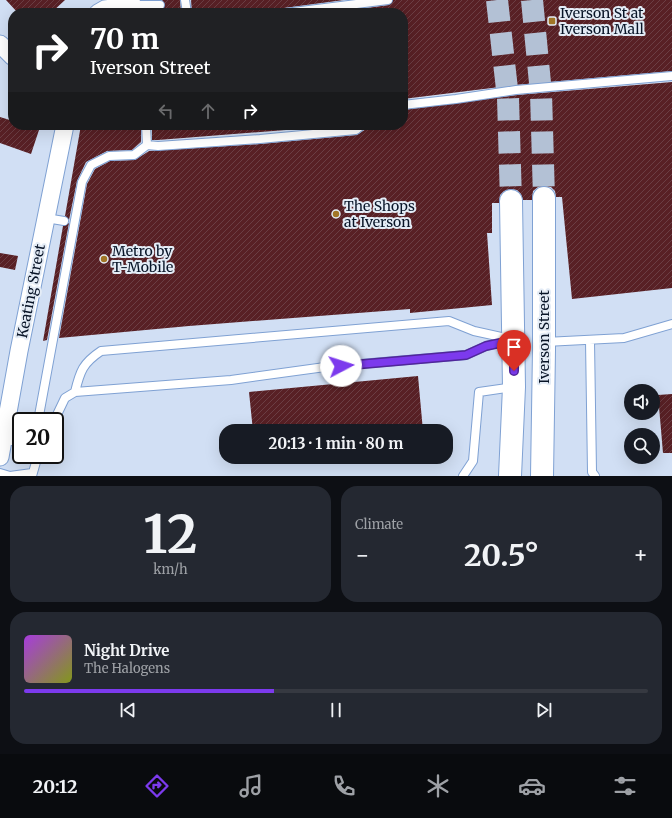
<!DOCTYPE html>
<meta charset="utf-8">
<style>
:root{--surface:#171b24;--page:#242831;--text:#f1f3f6;--muted:#9ea1a6;--line:#363941;--accent:#7c3aed}
body{margin:0;font-family:Merriweather,serif;background:var(--page);color:var(--text);height:100vh;display:flex;flex-direction:column;font-size:15px;white-space:nowrap}
*{box-sizing:border-box;margin:0}
p{font-size:13px;color:var(--muted)}
.icon{flex:none;width:22px;height:22px;fill:none;stroke:currentColor;stroke-width:2;stroke-linecap:round;stroke-linejoin:round}
.map{position:relative;height:476px;overflow:hidden}
.sheet{display:flex;flex-direction:column;gap:10px;padding:10px;background:#0d0f14;flex:1}
.sheet>*{flex:none}
.hud{position:absolute;left:8px;top:8px;width:400px;height:122px;border-radius:16px;box-shadow:0 4px 16px #0002;background:#202124;color:#fff;overflow:hidden}
.tools{position:absolute;left:624px;top:384px;display:grid;gap:8px}
.tools a{display:grid;place-items:center;width:36px;height:36px;border-radius:50%;background:var(--surface);box-shadow:0 4px 16px #0002;font-size:20px}
.speed{position:absolute;left:12px;top:412px;display:flex;gap:8px;font-size:20px;font-weight:700;text-align:center}
.speed>*{display:grid;place-content:center;width:52px;height:52px;border-radius:50%;background:var(--surface);box-shadow:0 4px 16px #0002;line-height:1}
.speed .limit{border:2px solid #111;border-radius:6px;background:#fff;color:#111}
.pin{position:absolute;display:grid;place-items:center;width:34px;height:34px;color:#fff;margin:-41px -17px;border-radius:50% 50% 50% 0;rotate:-45deg;box-shadow:0 0 4px #0007}
.pin .icon{rotate:45deg}
.me{position:absolute;width:44px;margin:-22px;rotate:85deg;stroke-linejoin:round;filter:drop-shadow(0 0 3px #0008)}
.turn{display:flex;align-items:center;gap:14px;height:84px;padding:0 16px;font-size:18px}
.turn .icon{width:52px;height:52px;stroke-width:2.5}
.turn b{display:block;font-size:28px;line-height:34px}
.lanes{display:flex;align-items:center;height:38px;padding:0 16px;background:#0003;justify-content:center;gap:20px;direction:ltr}
.lanes .off{opacity:.35}
.big{font-size:30px;font-weight:700;line-height:1.1}
.sheet .tile{flex:1;display:flex;flex-direction:column;justify-content:center;gap:6px;min-width:0;padding:0 14px;border-radius:16px;background:var(--page)}
.sheet .dial{align-items:center;gap:0}
.dial b{font-size:52px;line-height:1}
.song{display:flex;align-items:center;gap:12px}
.cover{width:48px;height:48px;border-radius:6px;background:linear-gradient(135deg,hsl(280 70% 55%),hsl(70 70% 35%))}
.played{height:4px;border-radius:2px;background:linear-gradient(90deg,var(--accent) 40%,var(--line) 40%)}
.keys{display:flex;justify-content:space-around;direction:ltr}
.heat{display:flex;justify-content:space-between;align-items:center;font-size:22px;direction:ltr}
.sheet .tiles{flex:1;display:grid;gap:10px;grid-template-columns:1fr 1fr}
.tile:last-child{grid-column:span 2}
.trip{position:absolute;left:219px;top:424px;width:234px;height:40px;border-radius:16px;background:var(--surface);box-shadow:0 4px 16px #0002;font-weight:700;line-height:40px;text-align:center}
.dock{display:flex;height:64px;justify-content:space-around;align-items:center;background:#090b0e;color:var(--muted)}
.dock .icon{width:28px;height:28px}
.dock .current{color:var(--accent)}
.dock b{font-size:18px;color:var(--text)}
.map>svg:first-child{display:block}
</style>
<div class="map">
<svg width="672" height="476" viewBox="0 0 672 476">
<defs>
<pattern id="building-hatch" width="6" height="6" patternUnits="userSpaceOnUse"><rect width="6" height="6" fill="#582025"/><path d="M-1 1l2-2M0 6l6-6M5 7l2-2" fill="none" stroke="#6b3e44"/></pattern>
</defs>
<rect width="100%" height="100%" fill="#d1dff4"/>
<path fill="url(#building-hatch)" d="M6,0h59l-14,13h-33z
M162,0h18l1,13h-20v-3l4,-5z
M191,0h153l-60,8 -4,5h-88z
M393,0h279v71l-157,14 -112,14v-86h-74l60,-8z
M672,82v206l-100,11 -10,-102h-6l-1,-6 -4,-4 -7,-1 -6,1 -5,4 -1,9h-9l-2,-6 -4,-4 -7,-1 -6,2 -4,4 -1,8h-7v30h-5l5,72 -82,8v-4l-221,17 -130,12 28,-154 8,-15 15,-8 25,-1 14,-9 111,-7 97,-9 9,-6 1,-4h36v-15l114,-15z
M0,117l13,4v4h11l15,5 -8,24 -31,-11z
M81,125h60v17l-9,8 -25,1 -21,11 -9,19 -8,39 -4,-4z
M152,125h198l-192,15h-6z
M69,223l-22,117 -4,1 20,-115z
M0,253l18,3 -3,14 -15,-3z
M418,376l5,55h-170l-4,-39z
M672,394v59h-9l-5,-58z"/>
<g fill="none" stroke-linecap="round" stroke-linejoin="round">
<path stroke="#b3c1d5" stroke-width="22" stroke-dasharray="22 11" stroke-linecap="butt" d="M497,0l11,98 3,103
M532,0l9,93 3,105"/>
<defs>
<path id="lane" d="M185,0l2,13
M132,7v-2h28
M285,13l103,-13
M403,105l53,-6 60,-9 156,-14
M146,125l1,20 11,1 102,-7 96,-9 6,-5
M46,218l18,3
M590,341l2,131 3,4
M545,342l79,-4 48,-14
M75,392c5,-21 8,-29 26,-41l348,-30 25,10 37,8
M38,421l44,-239 9,-17 18,-9 25,-1 13,-10
M54,421l11,-23 10,-6 156,-12 94,-13 141,-12 20,-9 25,-6
M3,439l18,4
M0,473l10,3 22,-3
M32,476l6,-21
M463,476l10,-15 6,-69 34,-5"/>
<path id="street" d="M98,13l7,-4 27,-4 -1,-5
M0,44l13,13
M0,457l19,-106 46,-226"/>
<path id="secondary" d="M510,476l4,-89 -3,-186
M542,476l2,-126v-152"/>
</defs>
<use href="#lane" stroke="#7fa1d3" stroke-width="10"/>
<use href="#street" stroke="#7fa1d3" stroke-width="19"/>
<use href="#secondary" stroke="#7fa1d3" stroke-width="24"/>
<use href="#lane" stroke="#fff" stroke-width="8"/>
<use href="#street" stroke="#fff" stroke-width="17"/>
<use href="#secondary" stroke="#fff" stroke-width="22"/>
</g>
<g fill="none" stroke-linecap="round" stroke-linejoin="round">
<defs>
<path id="route" d="M341,366l125,-11 20,-9 28,-6v31"/>
</defs>
<use href="#route" stroke="#51269a" stroke-width="10"/>
<use href="#route" stroke="#7c3aed" stroke-width="7"/>
</g>
<g fill="#a27627" stroke="#e4ecf6" stroke-width="1.5">
<rect x="548" y="17" width="8" height="8" rx="2"/>
<circle cx="336" cy="214" r="4"/>
<circle cx="104" cy="259" r="4"/>
</g>
<g text-anchor="middle" stroke-width="4" stroke-linejoin="round" paint-order="stroke">
<g font-size="14" fill="#081427" stroke="#e4ecf6" text-anchor="start">
<text x="560" y="18">Iverson St at<tspan x="560" dy="16">Iverson Mall</tspan></text>
<text x="344" y="211">The Shops<tspan x="344" dy="16">at Iverson</tspan></text>
<text x="112" y="256">Metro by<tspan x="112" dy="16">T-Mobile</tspan></text>
</g>
<g font-size="14" fill="#081427" stroke="#e4ecf6">
<text transform="translate(31 291) rotate(-79)" y="5">Keating Street</text>
<text transform="translate(544 337) rotate(-90)" y="5">Iverson Street</text>
</g>
</g>
</svg>
<div class="tools">
<a><svg class="icon" aria-label="sound" viewBox="0 0 24 24"><path d="M4 9h4l5-4v14l-5-4H4zM17 9q2 3 0 6"/></svg></a>
<a><svg class="icon" aria-label="search" viewBox="0 0 24 24"><circle cx="10" cy="10" r="6"/><path d="M15 15l6 6"/></svg></a>
</div>
<div class="speed"><div class="limit">20</div></div>
<div class="pin" style="left:514px;top:371px;background:#d93025"><svg class="icon" aria-label="arrive" viewBox="0 0 24 24"><path d="M6 21V4h12l-3 4 3 4H6"/></svg></div>
<svg class="me" style="left:341px;top:366px" viewBox="-20 -20 40 40"><circle r="19" fill="#fff"/><path d="M0-13L10 11 0 6-10 11z" fill="#7c3aed"/></svg>
<div class="trip">20:13 · 1 min · 80 m</div>
<div class="hud">
<div class="turn"><svg class="icon" aria-label="right" viewBox="0 0 24 24"><path d="M7 20v-9h11M14 6l5 5-5 5"/></svg><div><b>70 m</b>Iverson Street</div></div>
<div class="lanes"><svg class="icon off" aria-label="left" viewBox="0 0 24 24"><path d="M17 20v-9H6M10 6l-5 5 5 5"/></svg><svg class="icon off" aria-label="ahead" viewBox="0 0 24 24"><path d="M12 20V5M6 11l6-6 6 6"/></svg><svg class="icon" aria-label="right" viewBox="0 0 24 24"><path d="M7 20v-9h11M14 6l5 5-5 5"/></svg></div>
</div>
</div>
<section class="sheet">
<div class="tiles">
<div class="tile dial"><b>12</b><p>km/h</p></div>
<div class="tile"><p>Climate</p>
<div class="heat"><a>−</a><b class="big">20.5°</b><a>+</a></div>
</div>
<div class="tile">
<div class="song"><i class="cover"></i><div><b>Night Drive</b><p>The Halogens</p></div></div>
<div class="played"></div>
<div class="keys"><svg class="icon" aria-label="previous" viewBox="0 0 24 24"><path d="M18 5L8 12l10 7zM5 5v14"/></svg><svg class="icon" aria-label="pause" viewBox="0 0 24 24"><path d="M8 5v14M16 5v14"/></svg><svg class="icon" aria-label="next" viewBox="0 0 24 24"><path d="M6 5l10 7-10 7zM19 5v14"/></svg></div>
</div>
</div>
</section>
<nav class="dock">
<b>20:12</b>
<svg class="icon current" aria-label="directions" viewBox="0 0 24 24"><path d="M12 3l9 9-9 9-9-9zM9 14v-3h6M13 9l2 2-2 2"/></svg>
<svg class="icon" aria-label="music" viewBox="0 0 24 24"><path d="M9 18V5l10-2v13"/><circle cx="6" cy="18" r="3"/><circle cx="16" cy="16" r="3"/></svg>
<svg class="icon" aria-label="phone" viewBox="0 0 24 24"><path d="M5 4h4l2 5-3 2q2 4 5 5l2-3 5 2v4C11 20 4 13 5 4z"/></svg>
<svg class="icon" aria-label="climate" viewBox="0 0 24 24"><path d="M12 3v18M4 7l16 10M4 17L20 7"/></svg>
<svg class="icon" aria-label="car" viewBox="0 0 24 24"><path d="M5 17H2v-5l4-1 3-4h7l3 4 3 1v5h-3M9 17h6M6 11h13"/><circle cx="7" cy="17" r="2"/><circle cx="17" cy="17" r="2"/></svg>
<svg class="icon" aria-label="filters" viewBox="0 0 24 24"><path d="M4 7h16M4 17h16"/><circle cx="9" cy="7" r="2"/><circle cx="15" cy="17" r="2"/></svg>
</nav>
